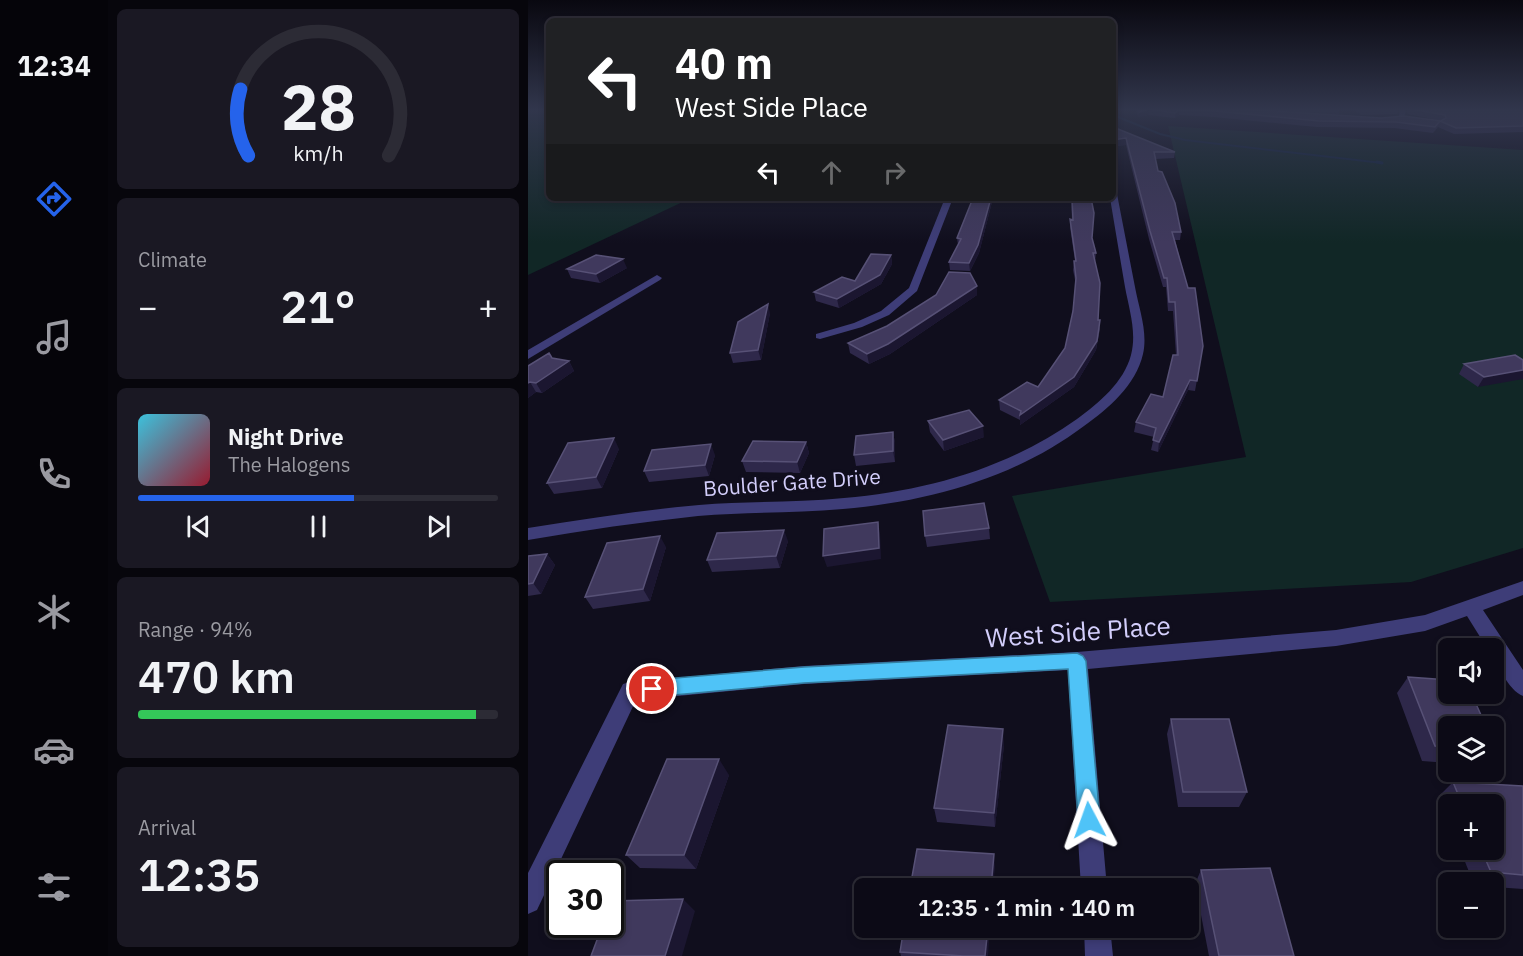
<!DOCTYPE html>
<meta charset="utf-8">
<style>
:root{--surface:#0c0a16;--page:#1a1823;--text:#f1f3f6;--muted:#9a9aa1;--line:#2c2b35;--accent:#2563eb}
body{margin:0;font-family:"IBM Plex Sans",sans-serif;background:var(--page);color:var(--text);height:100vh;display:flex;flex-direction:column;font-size:22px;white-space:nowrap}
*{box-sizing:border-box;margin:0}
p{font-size:20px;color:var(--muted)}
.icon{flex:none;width:33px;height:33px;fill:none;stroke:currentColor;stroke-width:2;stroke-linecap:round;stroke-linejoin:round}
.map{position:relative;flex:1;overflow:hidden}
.details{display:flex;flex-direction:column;gap:9px;padding:9px;background:#07060c;width:420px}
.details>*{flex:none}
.banner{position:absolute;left:18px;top:18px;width:570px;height:183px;border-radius:9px;box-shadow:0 3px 9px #0003,0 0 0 2px var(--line);background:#202124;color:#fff;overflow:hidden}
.fabs{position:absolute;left:910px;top:638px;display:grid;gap:12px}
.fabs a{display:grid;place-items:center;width:66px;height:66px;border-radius:9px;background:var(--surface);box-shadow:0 3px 9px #0003,0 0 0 2px var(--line);font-size:30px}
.speed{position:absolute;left:18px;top:860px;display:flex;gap:12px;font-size:30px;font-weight:700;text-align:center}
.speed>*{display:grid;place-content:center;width:78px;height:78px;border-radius:50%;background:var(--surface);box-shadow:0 3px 9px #0003,0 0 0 2px var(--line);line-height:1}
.speed .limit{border:3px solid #111;border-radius:9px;background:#fff;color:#111}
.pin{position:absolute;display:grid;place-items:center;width:51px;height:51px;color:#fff;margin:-26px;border:3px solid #fff;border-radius:50%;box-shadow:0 2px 6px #0007}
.me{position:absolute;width:66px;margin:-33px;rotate:356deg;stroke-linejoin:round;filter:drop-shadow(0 0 4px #0008)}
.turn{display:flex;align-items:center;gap:21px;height:126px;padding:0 30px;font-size:27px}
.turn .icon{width:78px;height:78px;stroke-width:2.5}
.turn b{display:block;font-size:42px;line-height:51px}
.lanes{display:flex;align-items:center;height:57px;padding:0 30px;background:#0003;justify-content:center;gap:30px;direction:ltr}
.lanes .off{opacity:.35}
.big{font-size:45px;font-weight:600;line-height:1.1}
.details .tile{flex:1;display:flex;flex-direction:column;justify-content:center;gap:9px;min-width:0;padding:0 21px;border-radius:9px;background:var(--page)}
.details .dial{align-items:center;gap:0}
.dial svg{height:156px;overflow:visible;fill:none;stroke:var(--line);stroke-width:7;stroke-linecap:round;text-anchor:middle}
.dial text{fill:var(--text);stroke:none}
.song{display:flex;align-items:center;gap:18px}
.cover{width:72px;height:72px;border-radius:9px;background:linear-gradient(135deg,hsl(190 70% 55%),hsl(350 70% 35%))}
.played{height:6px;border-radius:3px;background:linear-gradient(90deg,var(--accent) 60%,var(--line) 60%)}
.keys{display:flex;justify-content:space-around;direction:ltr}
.heat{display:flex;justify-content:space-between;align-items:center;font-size:33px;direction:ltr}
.charge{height:9px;border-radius:4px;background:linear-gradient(90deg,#34c759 94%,var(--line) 0)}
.trip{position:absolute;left:326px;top:878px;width:345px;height:60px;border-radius:9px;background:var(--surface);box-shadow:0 3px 9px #0003,0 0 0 2px var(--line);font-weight:600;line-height:60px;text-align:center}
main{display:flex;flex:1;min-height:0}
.tabs{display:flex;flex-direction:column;width:108px;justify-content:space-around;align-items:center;background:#050409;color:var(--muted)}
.tabs .icon{width:42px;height:42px}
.tabs .selected{color:var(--accent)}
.tabs b{font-size:27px;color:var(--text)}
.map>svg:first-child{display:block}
</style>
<main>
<nav class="tabs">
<b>12:34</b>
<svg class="icon selected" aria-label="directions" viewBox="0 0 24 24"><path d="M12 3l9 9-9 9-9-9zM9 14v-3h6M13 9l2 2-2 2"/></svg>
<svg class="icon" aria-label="music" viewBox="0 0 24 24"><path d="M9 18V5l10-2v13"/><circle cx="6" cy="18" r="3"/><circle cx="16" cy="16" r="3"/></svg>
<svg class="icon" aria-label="phone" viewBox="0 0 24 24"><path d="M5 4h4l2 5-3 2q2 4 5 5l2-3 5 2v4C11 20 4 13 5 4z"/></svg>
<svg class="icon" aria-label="climate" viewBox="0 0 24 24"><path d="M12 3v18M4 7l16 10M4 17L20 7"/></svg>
<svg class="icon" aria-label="car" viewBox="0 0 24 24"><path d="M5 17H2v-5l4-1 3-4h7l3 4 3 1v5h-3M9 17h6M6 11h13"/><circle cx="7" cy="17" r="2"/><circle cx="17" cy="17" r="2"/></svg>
<svg class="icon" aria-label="filters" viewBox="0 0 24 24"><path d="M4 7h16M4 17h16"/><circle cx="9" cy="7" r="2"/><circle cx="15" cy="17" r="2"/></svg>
</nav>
<section class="details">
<div class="tile dial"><svg viewBox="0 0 100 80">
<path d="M14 69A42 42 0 1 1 86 69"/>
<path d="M14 69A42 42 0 0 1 10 35" stroke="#2563eb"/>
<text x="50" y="56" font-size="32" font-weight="700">28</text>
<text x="50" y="72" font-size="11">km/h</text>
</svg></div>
<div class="tile"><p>Climate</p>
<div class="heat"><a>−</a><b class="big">21°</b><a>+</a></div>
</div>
<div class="tile">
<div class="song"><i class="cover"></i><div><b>Night Drive</b><p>The Halogens</p></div></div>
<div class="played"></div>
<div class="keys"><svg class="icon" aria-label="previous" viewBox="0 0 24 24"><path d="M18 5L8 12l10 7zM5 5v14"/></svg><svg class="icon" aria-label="pause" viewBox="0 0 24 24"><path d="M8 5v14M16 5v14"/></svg><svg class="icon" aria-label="next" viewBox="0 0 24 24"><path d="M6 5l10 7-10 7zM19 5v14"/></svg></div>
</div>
<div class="tile"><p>Range · 94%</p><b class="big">470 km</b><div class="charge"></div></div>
<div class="tile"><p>Arrival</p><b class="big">12:35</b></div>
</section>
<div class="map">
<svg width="995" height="956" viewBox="0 0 995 956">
<rect width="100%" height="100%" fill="#100e1d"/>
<path fill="#112726" d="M0,109h21v89h142l-163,77z
M640,126l355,24v398l-112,34 -361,20 -38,-106 234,-39z"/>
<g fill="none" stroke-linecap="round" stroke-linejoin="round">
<path stroke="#122642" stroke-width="2" d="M585,115l47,19 25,6 197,23"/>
<path stroke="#122642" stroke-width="3" d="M849,162l5,1"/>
<path fill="#3e3d78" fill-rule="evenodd" d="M872,109h6l-2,9 -23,1 18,-3z
M585,192l4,2c6,31 12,62 18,93 4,22 13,45 8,67 -7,31 -35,55 -59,72 -69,52 -156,76 -241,83 -48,4 -96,3 -145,7 -57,6 -113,14 -170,24v-12c57,-9 114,-18 171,-23 48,-4 96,-2 145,-7 83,-7 164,-30 233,-79 22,-16 47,-37 54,-64 6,-23 -2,-46 -6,-68 -5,-29 -10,-59 -15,-89h3z
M417,198h8l-36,93 -28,24 -27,12 -42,12 -4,-1v-4l38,-11 27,-12 28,-23z
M129,275l5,3 -2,2 -132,79v-9z
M995,581v14l-40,15 40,60v26c-14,-5 -29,-34 -29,-48h-7l-20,-32 -42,15 -89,15 -248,23 19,219h-26l-13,-218 -264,14 -168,16 -99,210 -9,4v-41l95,-189 7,-2 174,-16 273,-14 259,-22 89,-15z
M556,927h26l3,29h-28z"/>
</g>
<path fill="#2e284a" d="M608,109h204l-1,5 -78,-4 120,8 60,3h1l-34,-7 -2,-5h117v23l-69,2 -16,-7 -5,6 -39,-5 -77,-1 -103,-10 -35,-2 -4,3 -27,-3 -10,2z
M825,109h46l-2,5 -36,1z
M585,127l62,25 -1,6 -19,1 3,12 23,61 -1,8h-5l28,106 -8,45 -7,-1 -30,62 -7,-2 3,-13 -20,-5 2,-10 27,-25 13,-42 -3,-44h-5l-2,-24h-3l-14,-48 -23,-94 -13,1z
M445,198h20l-14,55 -9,18 -20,-1 -1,-8 9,-17 -1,-7z
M543,198h20l1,40 4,15 -1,9 3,58 2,9 -4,21 -22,37 -54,38v-5l-20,-10 -1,-10 39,-13 27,-39 8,-37 3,-26 -3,-15 1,-9h1l-5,-34v-8l2,1z
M363,255l1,9 -11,20 -42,24 -23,-7 -2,-9 41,-11z
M99,268l-27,15 -29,-5 -4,-9z
M449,286v9l-87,59 -21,10 -19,-11 -2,-10z
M242,313l-9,47 -28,3 -3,-10z
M987,355l-37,32 -19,-13 5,-10z
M24,358l17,3 5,10 -32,22 -6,-1 -8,6v-32z
M400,421l56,16 -40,14 -14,-19z
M365,432l2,11v19l-39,4 -2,-11z
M278,442l3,11 -9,20 -54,-1 -4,-11z
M91,449l-17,39 -48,6 -7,-11z
M187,455l-6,21 -60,6 -5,-11z
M461,528l1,11 -63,8 -2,-11z
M260,541l-8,27 -68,4 -5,-12z
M138,547l-16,54 -57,8 -8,-12z
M19,554l8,11 -14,29 -13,2v-40z
M880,677l41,49v37l-27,-2 -25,-68z
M643,719l76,73 -8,15h-61l-11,-73z
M476,745l-9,82 -58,-5 -3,-14z
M201,775l-33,94 -56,-1 -14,-13z
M925,782l70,4v103l-29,-2v-5h-21l-13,-33h34v-45h-45v18l-10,-26z
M673,870l93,86h-85l-14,-72z
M372,952l88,4h-87z"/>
<path fill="#1b1630" d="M621,109l-1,6 -10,2 1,-5z
M651,110v5l-4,3v-5z
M598,138v7l-13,1v-6z
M463,198h2l-14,55 -9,18 -1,-8z
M363,255l1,9 -11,20 -42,24 -2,-9z
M95,259l4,9 -27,15 -4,-9z
M449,286v9l-87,59 -21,10 -2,-10z
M240,304l2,9 -9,47 -3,-10z
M572,320l-4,30 -22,37 -54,38v-10z
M41,361l5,10 -32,22 -6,-10z
M995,370v9l-45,8 6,-10z
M662,380l-2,10 -30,62 1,-10z
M2,382l6,10 -8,6v-15z
M455,426l1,11 -40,14 -1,-11z
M365,432l2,11v19l-2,-11z
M86,438l5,11 -17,39 -6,-11z
M278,442l3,11 -9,20 -3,-11z
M183,444l4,11 -6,21 -4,-11z
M350,522l2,11 1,26 -54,8 -4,-11z
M256,530l4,11 -8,27 -4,-12z
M132,536l6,11 -16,54 -7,-12z
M19,554l8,11 -14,29 -8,-11z
M475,729l1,16 -9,82 -1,-14z
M191,759l10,16 -33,94 -12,-14z
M466,854l1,13 -2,21h-2z
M155,899l12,12 -13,45h-17z
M460,927h2l-2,29h-3z"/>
<path fill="#40395d" stroke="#575176" stroke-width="1.5" d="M610,109h105l138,9 23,-2 37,5 5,-3 -1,-3 -34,-6h112v17l-67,2 -16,-7 -5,6 -39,-5 -77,-1 -104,-10 -36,-1 -4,3 -26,-4 -10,3z
M585,127l62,25h-21l4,19 4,1 13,31 6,29h-9l16,56h7l8,58 -6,35 -7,-1 -31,62 -6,-2 3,-12 -20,-6 15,-28 12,3 10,-42h5l-3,-53h-6l-2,-24h-3l-14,-47 -24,-93 -13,2z
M445,198h18l-13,47 -9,18 -20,-1 12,-23 -4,-1z
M544,198h19l3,15 -2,25 4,15h-3l7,30 -2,37h2l-3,21 -23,36 -54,38 1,-4 -22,-11 28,-18 11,5 27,-39 8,-37 3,-33 -2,-17h2l-6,-42 3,1z
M343,254l20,1 -11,20 -43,24 -23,-7 28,-15 13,4z
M68,255l27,4 -27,15 -29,-5z
M421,272l21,1 7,13 -89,58 -21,10 -19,-11 39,-17 49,-31z
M240,304l-10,46 -28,3 8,-31z
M21,353l3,5 17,3 -33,22 -6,-1 -2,1v-17z
M987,355l8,5v10l-39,7 -20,-13z
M441,410l14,16 -40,14 -15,-19z
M365,432v19l-39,4 2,-19z
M86,438l-18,39 -49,6 21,-40z
M225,441l53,1 -9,20 -55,-1z
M183,444l-6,21 -61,6 8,-21z
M456,503l5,25 -64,8 -2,-25z
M350,522l1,26 -56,8 1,-27z
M256,530l-8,26 -69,4 10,-27z
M132,536l-17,53 -58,8 22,-54z
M19,554l-14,29 -5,1v-28z
M880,677l41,3v13h22l15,33h-37v21l-14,-1z
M643,719h58l18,73h-64z
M420,725l55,4 -9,84 -60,-5z
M966,743l3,8 -3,-1z
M139,759h52l-35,96h-58z
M925,782l70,4v89l-32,-3 -10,-23h13v-45h-32z
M389,849l77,5 -3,34h-81z
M742,868l24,88h-75l-18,-86z
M155,899l-18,57h-74l12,-32h7v-19l2,-4z
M376,927h84l-3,29h-21l-64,-4z"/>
<linearGradient id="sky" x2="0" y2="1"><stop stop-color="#090810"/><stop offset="0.45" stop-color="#31364c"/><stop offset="1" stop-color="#31364c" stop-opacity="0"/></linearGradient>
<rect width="995" height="243" fill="url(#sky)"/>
<path fill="#4fc3f7" stroke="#337fa1" stroke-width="1.5" d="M549,653l6,3 3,5 14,159 -4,8 -7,3 -8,-3 -3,-8 -10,-151 -264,14 -152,14 -7,-2 -2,-6 2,-6 7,-3 152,-13z"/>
<g text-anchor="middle" stroke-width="6" stroke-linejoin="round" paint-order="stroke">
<g font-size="21" fill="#d3cefb" stroke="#100e1d">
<text transform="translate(264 483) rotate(-4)" y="7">Boulder Gate Drive</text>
</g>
<g font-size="26" fill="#d3cefb" stroke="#100e1d">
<text transform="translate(550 632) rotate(-4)" y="9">West Side Place</text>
</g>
</g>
</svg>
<div class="fabs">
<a><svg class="icon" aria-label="sound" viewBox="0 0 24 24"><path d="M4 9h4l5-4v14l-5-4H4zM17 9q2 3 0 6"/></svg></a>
<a><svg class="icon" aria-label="layers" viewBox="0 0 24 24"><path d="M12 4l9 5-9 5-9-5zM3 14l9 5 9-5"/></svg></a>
<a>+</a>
<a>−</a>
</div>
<div class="speed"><div class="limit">30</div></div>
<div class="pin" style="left:124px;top:689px;background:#d93025"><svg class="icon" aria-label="arrive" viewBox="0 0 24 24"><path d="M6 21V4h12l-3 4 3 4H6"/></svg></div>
<svg class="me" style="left:561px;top:820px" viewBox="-20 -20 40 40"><path d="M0-17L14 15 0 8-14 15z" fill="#4fc3f7" stroke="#fff" stroke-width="4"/></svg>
<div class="trip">12:35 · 1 min · 140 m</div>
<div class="banner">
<div class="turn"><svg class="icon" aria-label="left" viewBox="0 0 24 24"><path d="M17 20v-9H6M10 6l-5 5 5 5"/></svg><div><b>40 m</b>West Side Place</div></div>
<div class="lanes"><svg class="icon" aria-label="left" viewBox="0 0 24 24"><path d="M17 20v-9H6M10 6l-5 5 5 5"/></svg><svg class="icon off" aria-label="ahead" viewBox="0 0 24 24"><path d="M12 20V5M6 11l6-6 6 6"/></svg><svg class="icon off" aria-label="right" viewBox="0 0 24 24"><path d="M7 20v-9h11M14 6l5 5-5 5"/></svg></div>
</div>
</div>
</main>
